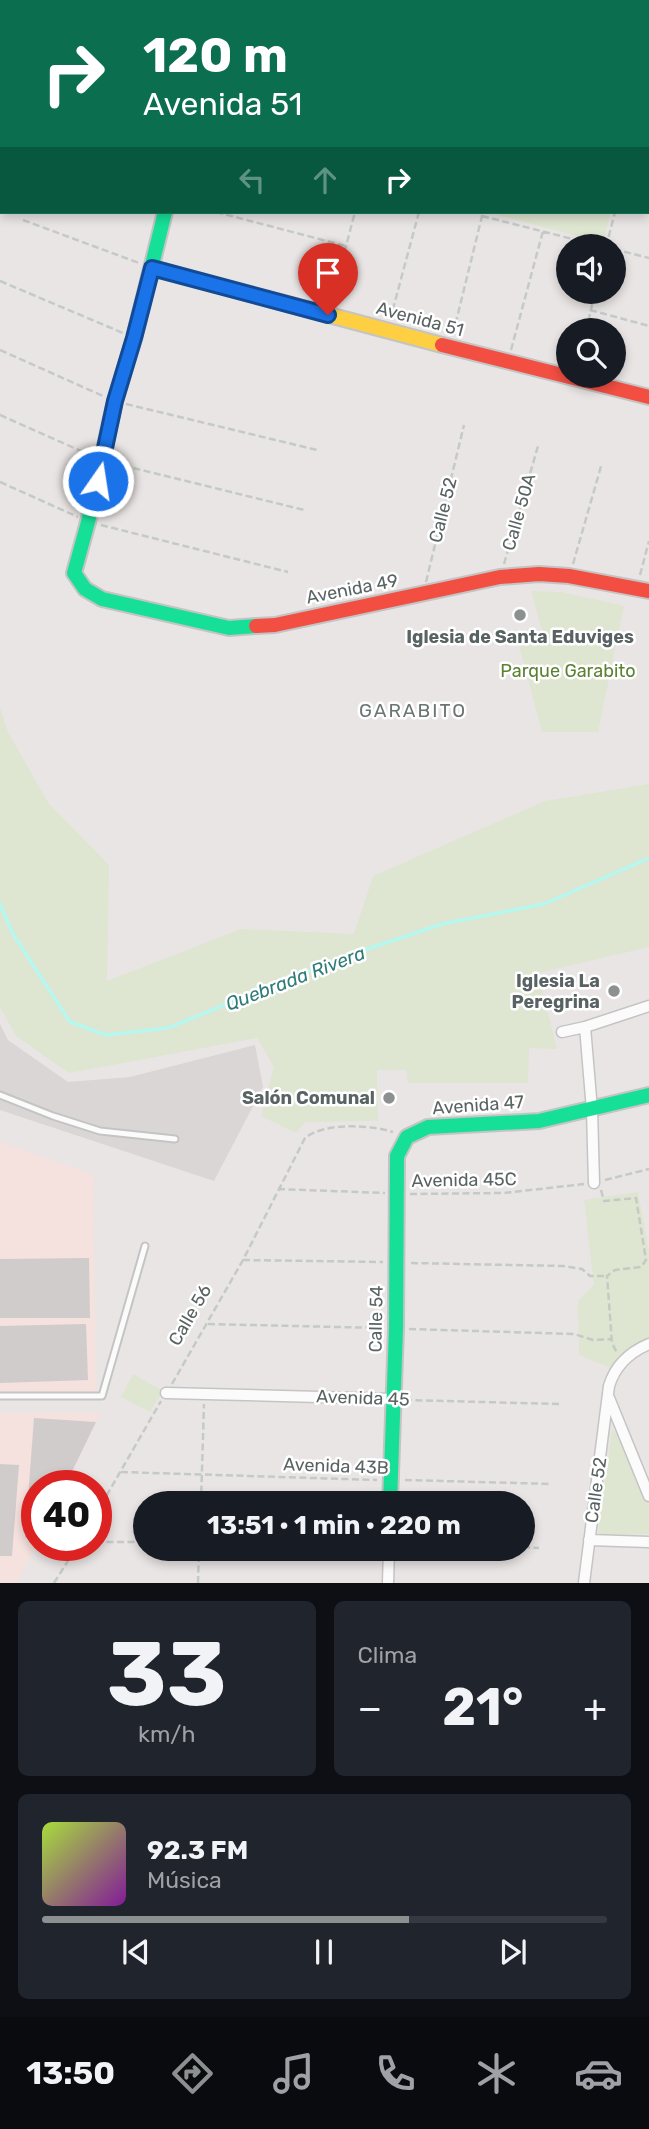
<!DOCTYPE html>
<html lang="es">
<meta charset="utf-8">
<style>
:root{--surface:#171b24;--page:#20242c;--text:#f1f3f6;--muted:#9ea1a6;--line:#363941;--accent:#8c9090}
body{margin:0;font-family:Rubik,sans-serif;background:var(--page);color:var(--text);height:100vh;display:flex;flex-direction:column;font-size:26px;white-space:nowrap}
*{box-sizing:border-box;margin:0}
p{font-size:23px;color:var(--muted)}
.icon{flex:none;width:38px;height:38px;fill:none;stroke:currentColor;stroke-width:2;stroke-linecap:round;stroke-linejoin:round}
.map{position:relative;height:1583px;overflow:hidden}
.panel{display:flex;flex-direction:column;gap:18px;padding:18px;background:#0d0f14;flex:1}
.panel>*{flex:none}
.guide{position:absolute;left:0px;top:0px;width:649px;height:214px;box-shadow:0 4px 10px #0003;background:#0b6e4f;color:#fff;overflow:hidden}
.buttons{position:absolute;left:556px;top:234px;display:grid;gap:14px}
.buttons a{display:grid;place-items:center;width:70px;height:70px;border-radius:50%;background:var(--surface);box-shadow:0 4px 10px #0003;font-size:35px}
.speed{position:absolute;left:21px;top:1470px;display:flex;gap:14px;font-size:35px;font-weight:700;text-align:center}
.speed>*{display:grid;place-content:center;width:91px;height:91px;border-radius:50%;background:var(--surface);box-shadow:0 4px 10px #0003;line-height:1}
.speed .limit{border:10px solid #d22;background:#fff;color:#111}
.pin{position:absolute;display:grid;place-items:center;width:60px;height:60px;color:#fff;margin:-72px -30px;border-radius:50% 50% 50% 0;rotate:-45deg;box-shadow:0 0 7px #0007}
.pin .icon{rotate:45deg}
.me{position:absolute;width:77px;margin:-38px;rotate:13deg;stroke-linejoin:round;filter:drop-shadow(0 0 5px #0008)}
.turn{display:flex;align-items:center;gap:24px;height:147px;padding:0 28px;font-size:32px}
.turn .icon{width:91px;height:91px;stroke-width:2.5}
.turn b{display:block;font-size:49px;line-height:60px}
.lanes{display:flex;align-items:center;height:66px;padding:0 28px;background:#0003;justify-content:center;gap:35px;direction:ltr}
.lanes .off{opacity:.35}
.big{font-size:52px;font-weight:700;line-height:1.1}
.panel .widget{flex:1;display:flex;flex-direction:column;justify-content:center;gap:10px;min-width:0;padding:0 24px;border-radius:10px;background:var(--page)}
.panel .dial{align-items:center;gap:0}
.dial b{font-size:91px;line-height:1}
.song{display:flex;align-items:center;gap:21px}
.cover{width:84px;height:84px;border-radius:10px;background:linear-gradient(135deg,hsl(80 70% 55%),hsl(290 70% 35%))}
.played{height:7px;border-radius:4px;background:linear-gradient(90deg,var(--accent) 65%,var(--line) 65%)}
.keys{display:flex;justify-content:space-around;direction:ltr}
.heat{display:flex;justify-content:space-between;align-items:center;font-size:38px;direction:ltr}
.panel .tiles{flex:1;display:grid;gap:18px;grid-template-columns:1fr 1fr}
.widget:last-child{grid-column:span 2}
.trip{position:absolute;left:133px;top:1491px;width:402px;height:70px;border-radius:35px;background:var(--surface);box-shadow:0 4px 10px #0003;font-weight:700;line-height:70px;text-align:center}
.tabs{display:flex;height:112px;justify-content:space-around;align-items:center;background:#090b0e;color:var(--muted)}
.tabs .icon{width:49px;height:49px}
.tabs .on{color:var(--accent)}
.tabs b{font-size:32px;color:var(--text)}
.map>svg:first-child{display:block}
</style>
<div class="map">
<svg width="649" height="1583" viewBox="0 0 649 1583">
<rect width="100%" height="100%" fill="#eae5e5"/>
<path fill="#f5e1dd" d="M0,1142l93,33 3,219 -96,3z
M0,1413h101l-36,73h-28v58l-20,39h-17z"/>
<path fill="#dad6d5" d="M0,1024l8,16 60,42 62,-5 125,-32 8,42 -49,94 -214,-71z"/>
<path fill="#dee5d0" d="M487,212h124l-8,31z
M531,591l30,1 63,14 -26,126h-56l-23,-87 25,-7z
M0,708l8,24 41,72 60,61 -2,116 134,-52 113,5 19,-58 172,-75 104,-17v163l-111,26 19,76 -28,-1 -1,35h-120l-2,-13h-29l1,51 -73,1 -9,11 -35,-17 13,-49 -17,-29 -188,35 -53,-37 -16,-29z
M638,1192l11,60v89l-36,28 -34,-14 -1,-54 16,-16 -10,-85z
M133,1374l30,17 -13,21 -29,-15z
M612,1429l9,9 28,68v28l-51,1z"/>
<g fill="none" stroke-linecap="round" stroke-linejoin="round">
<path stroke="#b6f7ef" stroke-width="3.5" d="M0,904l13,30 57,88 36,13 62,-7 167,-68 107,-36 102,-20 105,-46"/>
</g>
<path fill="#d0cccc" d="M89,1258l1,60h-90v-59z
M86,1324l2,56 -88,3v-57z
M34,1418l62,4 -31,64h-28v55l-12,-4z
M0,1464l19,1 -7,91h-12z"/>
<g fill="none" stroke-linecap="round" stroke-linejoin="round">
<defs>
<path id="lane" d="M0,1095l53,21 47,15 75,8
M0,1396h102l43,-150"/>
<path id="street" d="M528,2h31
M648,13h1
M0,71h2
M585,1027l64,-21
M562,1032l23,-5 7,83 2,73
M166,1393l228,6
M609,1398l40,98
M589,1540l60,2
M388,1583l1,-34
M584,1583l25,-197c6,-20 21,-34 40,-42"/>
<path id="fast" d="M165,212l-31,126 -19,63 -27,121 -14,51 11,16 17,10 127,29 27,-2
M390,1503l6,-175 1,-172 10,-19 21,-10 111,-6 110,-26"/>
<path id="slow" d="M152,268l290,77"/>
<path id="jam" d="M442,345l207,52
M256,626l19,-1 225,-48 39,-3 30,2 80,15"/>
</defs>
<use href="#lane" stroke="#c5c4c4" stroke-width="9"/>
<use href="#street" stroke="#c5c4c4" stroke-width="13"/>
<use href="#fast" stroke="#c3c4c4" stroke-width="18"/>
<use href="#slow" stroke="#c3c4c4" stroke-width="18"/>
<use href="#jam" stroke="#c3c4c4" stroke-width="18"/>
<path stroke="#c4cac5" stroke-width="2.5" stroke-dasharray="7 3.5" stroke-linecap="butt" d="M35,0l16,2
M214,0v2
M389,0v2
M258,2l4,-2
M603,2v-2
M648,92l1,-6
M0,145h2
M648,192l1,1
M216,212l130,34
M482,216l122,31
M23,220l116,43
M606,247l9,-35
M614,249l35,9
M0,281l123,52
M331,303l24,-91
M590,310l59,16
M390,320l29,-108
M586,331l9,-39
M453,334l30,-122
M0,350l103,46
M511,350l32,-119
M126,404l191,46
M0,415l90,40
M113,463l191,47
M0,482l78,35
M101,525l187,47
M504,564l34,-118
M573,564l29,-101
M640,575l9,-34
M426,582l38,-157
M605,1180l44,-11
M278,1189l107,4
M601,1190l3,11 32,-3 10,62 -5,7 -26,3 -8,6 5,67 5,10
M410,1194l94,-1 80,-9
M243,1260l140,2
M411,1263l152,3 19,3 8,7h17
M208,1324l174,4
M409,1329l165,5 19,6 18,-1
M172,1384l71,-124 62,-122c19,-16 67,-13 88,-6
M405,1400l154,4
M121,1472l256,8
M405,1480l147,4
M201,1503l3,-99
M96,1514l65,-113
M96,1542h49
M523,1547l16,1
M54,1583l24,-38
M198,1583l1,-34"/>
<use href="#lane" stroke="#fcfbfb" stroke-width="5"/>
<use href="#street" stroke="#fcfbfb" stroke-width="10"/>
<use href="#fast" stroke="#16e098" stroke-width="14"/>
<use href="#slow" stroke="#ffcf43" stroke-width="14"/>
<use href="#jam" stroke="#f24e42" stroke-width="14"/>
</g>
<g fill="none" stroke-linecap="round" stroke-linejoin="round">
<defs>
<path id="route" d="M98,481l17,-80 19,-63 18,-70 176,47"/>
</defs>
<use href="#route" stroke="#114b97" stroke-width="18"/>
<use href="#route" stroke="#1a73e8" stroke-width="12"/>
</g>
<g fill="#8c9090" stroke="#fff" stroke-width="2.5">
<circle cx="520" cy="615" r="7"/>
<circle cx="614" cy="991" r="7"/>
<circle cx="389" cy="1098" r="7"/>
</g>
<g text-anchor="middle" stroke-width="5" stroke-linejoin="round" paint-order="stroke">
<g font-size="18" fill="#5a6363" stroke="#fff">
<text transform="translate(420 319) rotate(15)" y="6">Avenida 51</text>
<text transform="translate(443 510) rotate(-76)" y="6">Calle 52</text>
<text transform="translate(519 512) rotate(-74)" y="6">Calle 50A</text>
<text transform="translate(352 589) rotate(-11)" y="6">Avenida 49</text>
<text transform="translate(478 1105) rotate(-4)" y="6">Avenida 47</text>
<text transform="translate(464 1180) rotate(-1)" y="6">Avenida 45C</text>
<text transform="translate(190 1315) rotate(-60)" y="6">Calle 56</text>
<text transform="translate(376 1319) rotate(-89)" y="6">Calle 54</text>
<text transform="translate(363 1398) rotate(2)" y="6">Avenida 45</text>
<text transform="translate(336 1466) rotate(2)" y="6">Avenida 43B</text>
<text transform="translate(596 1490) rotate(-82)" y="6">Calle 52</text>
</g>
<g font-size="18" font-weight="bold" fill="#5a6363" stroke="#fff" text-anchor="end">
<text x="520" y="643" text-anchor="middle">Iglesia de Santa Eduviges</text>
<text x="600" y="987">Iglesia La<tspan x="600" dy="21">Peregrina</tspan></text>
<text x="375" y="1104">Salón Comunal</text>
</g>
<g font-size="18" fill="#5c8133" stroke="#fff">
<text x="568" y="677">Parque Garabito</text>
</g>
<g font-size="19" letter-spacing="2" fill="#6b7574" stroke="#fff">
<text x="413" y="717">GARABITO</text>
</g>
<g font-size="19" font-style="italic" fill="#2e7c78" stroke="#fff">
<text transform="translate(295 978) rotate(-21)" y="7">Quebrada Rivera</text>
</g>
</g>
</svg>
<div class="buttons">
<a><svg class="icon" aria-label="sound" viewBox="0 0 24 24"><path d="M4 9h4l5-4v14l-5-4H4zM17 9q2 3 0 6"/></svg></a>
<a><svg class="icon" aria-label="search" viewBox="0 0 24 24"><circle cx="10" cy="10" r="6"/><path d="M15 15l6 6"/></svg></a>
</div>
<div class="speed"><div class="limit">40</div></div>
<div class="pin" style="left:328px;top:315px;background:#d93025"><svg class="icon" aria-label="arrive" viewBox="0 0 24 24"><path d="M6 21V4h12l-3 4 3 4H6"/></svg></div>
<svg class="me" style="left:98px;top:481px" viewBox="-20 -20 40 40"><circle r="17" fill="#1a73e8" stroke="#fff" stroke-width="3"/><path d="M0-11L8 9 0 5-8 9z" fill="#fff"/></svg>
<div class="trip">13:51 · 1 min · 220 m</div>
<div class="guide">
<div class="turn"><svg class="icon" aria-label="right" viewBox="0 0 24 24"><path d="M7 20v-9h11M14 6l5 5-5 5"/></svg><div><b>120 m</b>Avenida 51</div></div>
<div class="lanes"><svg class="icon off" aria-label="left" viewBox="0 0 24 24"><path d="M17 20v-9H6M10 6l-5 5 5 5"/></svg><svg class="icon off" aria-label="ahead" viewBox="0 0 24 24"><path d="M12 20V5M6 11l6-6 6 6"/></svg><svg class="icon" aria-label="right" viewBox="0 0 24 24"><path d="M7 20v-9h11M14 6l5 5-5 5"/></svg></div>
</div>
</div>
<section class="panel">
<div class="tiles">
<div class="widget dial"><b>33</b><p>km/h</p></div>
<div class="widget"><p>Clima</p>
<div class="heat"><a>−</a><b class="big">21°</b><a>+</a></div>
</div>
<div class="widget">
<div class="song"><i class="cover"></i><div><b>92.3 FM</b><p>Música</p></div></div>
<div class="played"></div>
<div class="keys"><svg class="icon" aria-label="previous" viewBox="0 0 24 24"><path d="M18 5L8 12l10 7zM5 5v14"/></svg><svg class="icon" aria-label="pause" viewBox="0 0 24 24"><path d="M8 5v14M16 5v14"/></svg><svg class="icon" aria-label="next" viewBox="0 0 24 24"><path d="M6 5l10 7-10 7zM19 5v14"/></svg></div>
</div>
</div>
</section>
<nav class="tabs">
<b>13:50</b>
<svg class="icon on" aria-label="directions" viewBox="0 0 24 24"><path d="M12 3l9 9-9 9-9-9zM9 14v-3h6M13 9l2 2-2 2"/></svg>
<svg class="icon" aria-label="music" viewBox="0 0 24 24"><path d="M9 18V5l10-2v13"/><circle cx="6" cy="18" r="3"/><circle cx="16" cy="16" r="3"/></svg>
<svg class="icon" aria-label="phone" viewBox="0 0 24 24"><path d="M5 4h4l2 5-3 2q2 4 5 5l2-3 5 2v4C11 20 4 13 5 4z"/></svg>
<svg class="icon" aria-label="climate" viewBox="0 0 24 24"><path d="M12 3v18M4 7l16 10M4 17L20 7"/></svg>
<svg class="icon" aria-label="car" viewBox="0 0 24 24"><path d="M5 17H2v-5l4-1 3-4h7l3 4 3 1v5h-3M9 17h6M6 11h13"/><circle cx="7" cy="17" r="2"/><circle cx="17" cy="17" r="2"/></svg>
</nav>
